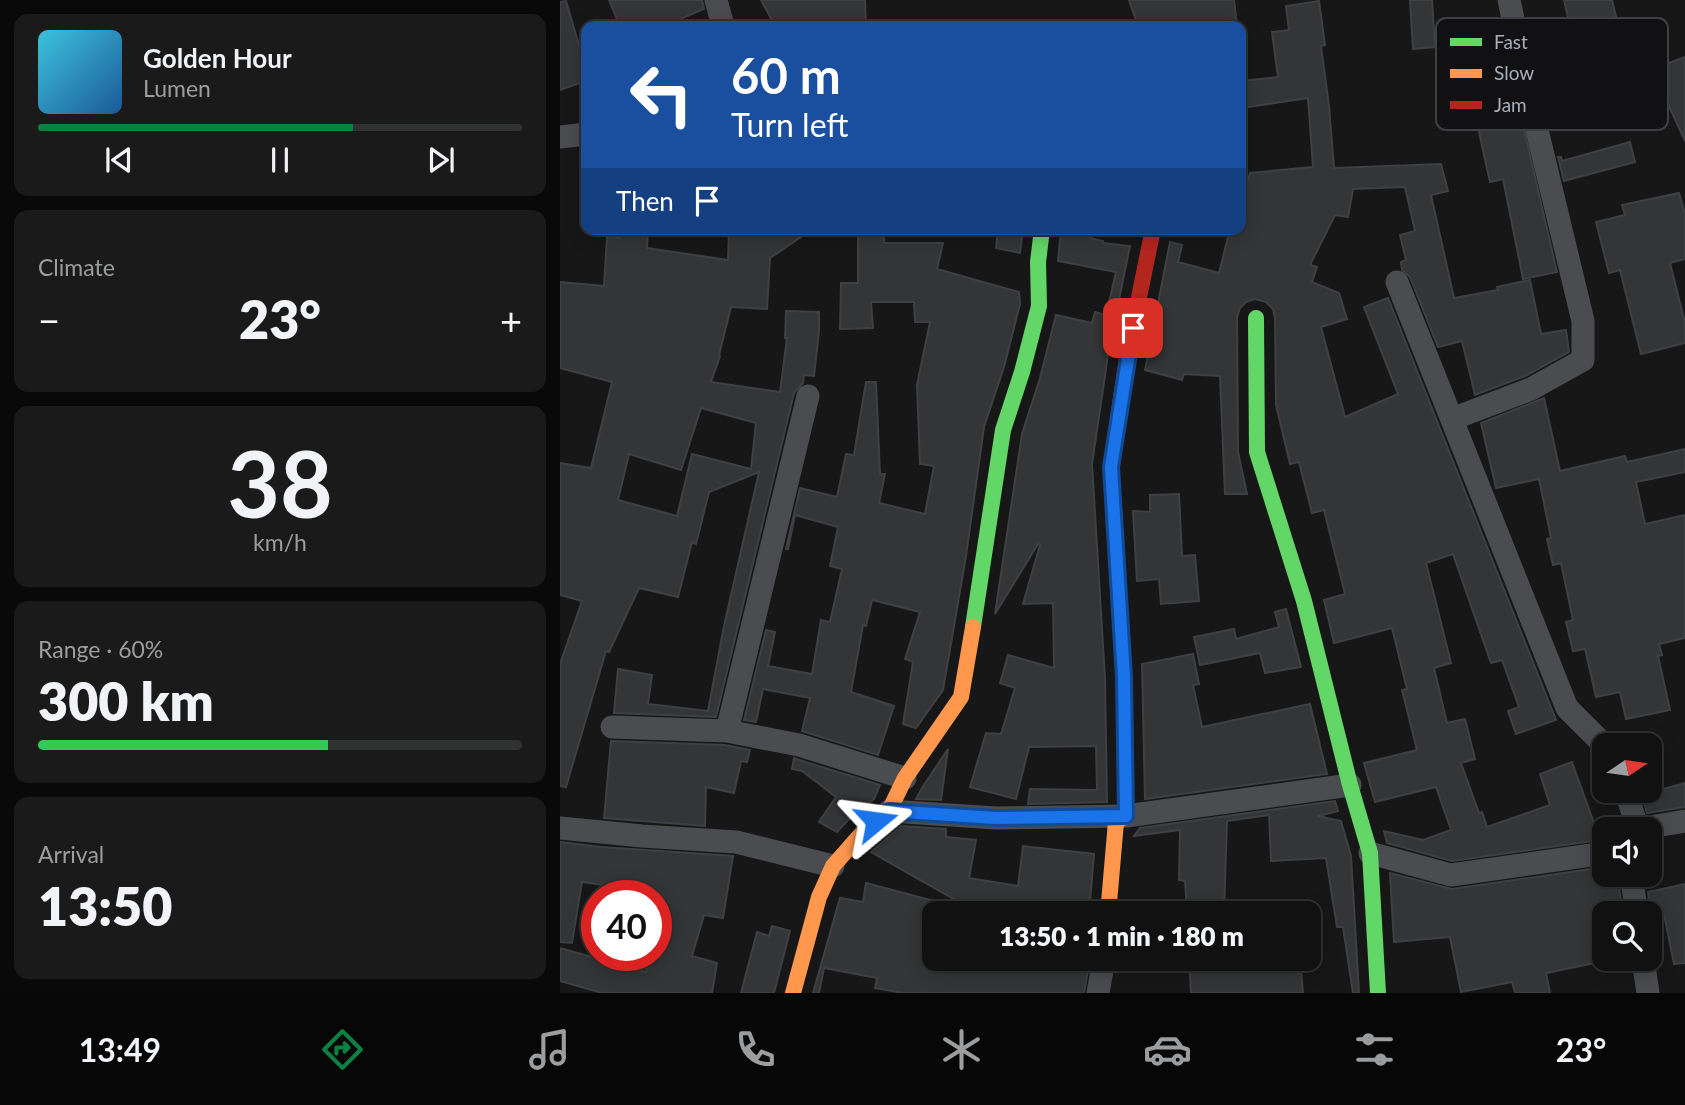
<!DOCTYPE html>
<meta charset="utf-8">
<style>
:root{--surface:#111;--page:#1a1a1a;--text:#f1f3f6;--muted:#9c9d9f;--line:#303131;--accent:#0b8043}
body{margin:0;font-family:Lato,sans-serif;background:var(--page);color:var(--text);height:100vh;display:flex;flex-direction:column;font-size:26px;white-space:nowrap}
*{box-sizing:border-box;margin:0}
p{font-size:23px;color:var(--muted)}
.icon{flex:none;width:38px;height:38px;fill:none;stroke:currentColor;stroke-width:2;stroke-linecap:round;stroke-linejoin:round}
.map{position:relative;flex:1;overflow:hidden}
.drawer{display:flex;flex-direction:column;gap:14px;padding:14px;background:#090909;width:560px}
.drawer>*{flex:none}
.guide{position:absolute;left:21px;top:21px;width:665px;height:214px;border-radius:14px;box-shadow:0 4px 18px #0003,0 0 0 2px var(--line);background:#1a4fa0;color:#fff;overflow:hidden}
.needle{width:46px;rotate:77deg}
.fabs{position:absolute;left:1032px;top:733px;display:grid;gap:14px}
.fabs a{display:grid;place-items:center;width:70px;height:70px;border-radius:14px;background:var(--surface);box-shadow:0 4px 18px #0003,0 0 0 2px var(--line);font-size:35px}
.speed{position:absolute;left:21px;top:880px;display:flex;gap:14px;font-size:35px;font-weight:700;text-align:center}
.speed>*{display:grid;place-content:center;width:91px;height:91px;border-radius:50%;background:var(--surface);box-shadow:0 4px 18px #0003,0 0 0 2px var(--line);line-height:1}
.speed .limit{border:10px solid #d22;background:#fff;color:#111}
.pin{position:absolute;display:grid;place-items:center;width:60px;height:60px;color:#fff;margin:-30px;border-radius:14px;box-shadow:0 4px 10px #0006}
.me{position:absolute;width:77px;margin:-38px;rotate:74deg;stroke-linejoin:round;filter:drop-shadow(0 0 5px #0008)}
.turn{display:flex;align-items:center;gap:24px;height:147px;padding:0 35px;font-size:32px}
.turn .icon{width:91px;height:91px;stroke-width:2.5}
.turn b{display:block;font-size:49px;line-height:60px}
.then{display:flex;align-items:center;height:66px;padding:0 35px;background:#0003;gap:14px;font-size:26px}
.big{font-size:52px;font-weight:800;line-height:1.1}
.drawer .tile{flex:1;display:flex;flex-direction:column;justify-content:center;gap:10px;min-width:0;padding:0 24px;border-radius:14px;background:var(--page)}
.drawer .dial{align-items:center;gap:0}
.dial b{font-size:91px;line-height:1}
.song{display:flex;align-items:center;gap:21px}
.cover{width:84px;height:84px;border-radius:10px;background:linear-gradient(135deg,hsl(190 70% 55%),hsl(210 70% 35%))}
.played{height:7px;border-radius:4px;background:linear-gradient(90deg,var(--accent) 65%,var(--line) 65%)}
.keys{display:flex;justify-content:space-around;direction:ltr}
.heat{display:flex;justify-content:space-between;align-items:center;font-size:38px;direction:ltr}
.charge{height:10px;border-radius:5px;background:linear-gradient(90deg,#34c759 60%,var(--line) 0)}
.trip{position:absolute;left:362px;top:901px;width:399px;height:70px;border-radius:14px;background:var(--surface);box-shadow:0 4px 18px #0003,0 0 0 2px var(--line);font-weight:800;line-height:70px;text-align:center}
.menu{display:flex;height:112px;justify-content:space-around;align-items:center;background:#070707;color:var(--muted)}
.menu .icon{width:49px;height:49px}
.menu .active{color:var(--accent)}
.menu b{font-size:32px;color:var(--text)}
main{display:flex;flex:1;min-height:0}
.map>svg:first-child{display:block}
</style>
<main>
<section class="drawer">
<div class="tile">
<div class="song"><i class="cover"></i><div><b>Golden Hour</b><p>Lumen</p></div></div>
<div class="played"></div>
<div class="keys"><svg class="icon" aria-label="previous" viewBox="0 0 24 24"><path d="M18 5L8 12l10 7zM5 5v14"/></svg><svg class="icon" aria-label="pause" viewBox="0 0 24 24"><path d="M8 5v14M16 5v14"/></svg><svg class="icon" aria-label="next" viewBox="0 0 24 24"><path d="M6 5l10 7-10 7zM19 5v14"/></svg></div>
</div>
<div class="tile"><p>Climate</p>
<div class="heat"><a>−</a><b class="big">23°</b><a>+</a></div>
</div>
<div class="tile dial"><b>38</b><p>km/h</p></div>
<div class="tile"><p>Range · 60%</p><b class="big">300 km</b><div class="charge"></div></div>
<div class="tile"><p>Arrival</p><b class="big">13:50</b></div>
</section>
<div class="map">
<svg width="1125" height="993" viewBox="0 0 1125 993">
<rect width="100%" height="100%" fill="#171717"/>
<path fill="#343537" stroke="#3f4043" stroke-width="2" fill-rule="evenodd" d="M49,0h93l2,9 -40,17h-44z
M201,0h104l1,26h-91z
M569,0h105l3,26h-99z
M850,0h22l3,47 -22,2z
M1004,0h48l11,45 -46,11z
M6,1l20,68v12l-26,9v-88z
M759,1l6,44 -4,1 8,60 5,62 107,-4 7,27 -17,4 23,103 44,-8 -1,-3 33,-7 11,54 25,-4 3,22 -44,24 -50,19 -13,-54 -24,6 -28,-70 -8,-7 -1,-8 5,-2 -6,-25 15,-4 -10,-44 -52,2 -5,28 -13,-2 -25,50 7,2 -5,15 27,11 8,26 -26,8 24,90 53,-23 -34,-87 24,-9 168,422 -40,14 -8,-23 11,-4 -17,-47 -11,3 -38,-109 -27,9 25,100 -17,5 13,55 18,-4 10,40 -14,4 18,50 3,-1 5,15 63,-22 -10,-31 32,-12 28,78 -148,21 -65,-18 -3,-12 39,9 28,-10 -15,-43 -61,15 -11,-39 53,-13 -15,-60 5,-1 -15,-61 -58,15 -10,-43 21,-6 -21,-84 -12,3 -13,-51 -9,2 -14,-59 -1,-87 -2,-9 -7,-7 -11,-3 -9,3 -6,6 -3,9 1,135 9,42h-22l-5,-118 -36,-2 -2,6 -37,-10 25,-128 12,3 -4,17 41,11 11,-44h11v-29l9,-27 63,-6 -5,-69 -67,10v-27l37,-4 -6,-45 17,-2 -3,-24z
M942,34l55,238 -34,7 -20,-100 -13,3 -16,-73 -20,4 -11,-67z
M1125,57v84l-33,-72z
M1070,142l5,20 -71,19 -6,-24h3l1,4z
M1119,193l6,21v45l-15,4 15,60v20l-44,11 -21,-84 -11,3 -13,-51 29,-7 -3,-10z
M62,229h26l-1,19 81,12 1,-28 78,1 -37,25 -3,51 -36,-2 -12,48 1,1 -9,26 69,10 7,-54h-2l1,-27 33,1v19l-5,45 -10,-1 -1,8 -9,10 -78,324 -102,-4 4,-44 34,6 -4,29 60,7 16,-85 35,-154 -50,20 -13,52 -4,-2 -14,55 -39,-9 -30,64 -3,-1 -40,136 -6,-1v-122l22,-63 -22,-6v-132l31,5 21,-86 -52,-14v-86l44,4 3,-49 14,1zM141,408l55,15 -5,46 -59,-15 -15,62 -59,-16 11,-46 52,16z
M298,229h26v14h59l-6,26 82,23 1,12 -16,63 -20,60 -18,129 -23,134 -27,38 -13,-4 10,-62 -8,-3 15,-47 -48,-12 -6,26 -3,-1 -12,67 43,14 -16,49 -76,-24 8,-33 -47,-9 -7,33 -12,-2 22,-90 9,2 -7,34 44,8 9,-54 9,2 12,-53 -12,-3 8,-39 -43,-12 -7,34h-2l14,-61 37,9 9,-43 8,1 12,-73h10l4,92h5l-6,29 46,11 9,-48 -14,-2 -3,-79 13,-63h-15l-1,-20h-43l2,26 -33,1 1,-46h17z
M438,229h25l-3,24 -24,-5z
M501,229h31l-2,9 13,3v2l27,3 -21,102 -17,116 13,214 2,124 -79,2 2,-15 67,1 -1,-44 -67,1 -13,52 -46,-12 16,-54 15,1 14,-46 -15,-5 8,-28 46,13 -1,-65 -30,1 17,-59 -2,-1 -43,70 27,-180 18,-56 16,-63 36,8 3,-11 11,3 10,-43 -58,-11z
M984,398l16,73 65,-15 2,6 58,-13v23l-49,10 9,42 40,-9v123l-26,6 3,11 -4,1 12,54 -44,9 -6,-27 -24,5 -11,-48 -12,2 -7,-29 7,-2 -12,-57 -8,2 -6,-26 4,-1 -12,-59 -43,9 -15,-65z
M619,494l3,62 13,-1 4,46 -38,3 -2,-25 -22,2 -4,-70 17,1v-17z
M726,609l15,58 -36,6 -5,-20 -60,12 -6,-28 40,-8 2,10 43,-12 -4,-15z
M633,654l6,30 -6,1 9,42 108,-23 17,70 -182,25 -3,-135z
M51,741l114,4 25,5 -3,12 -6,-1 -7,32 -28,-6 -1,39 -101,-8z
M388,749l-7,51 -25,-1 6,-11z
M234,758l2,1 84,26 -6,14 -23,18 -14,15 -18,-10 17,-25 -34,-26 -10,-2z
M1125,783v24l-38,6 -5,-18z
M775,801l3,10 -20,5 23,5 10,35 8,137h-6l-10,-66h-6l-11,-69 -55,3 -2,-46 -42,6 -3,93h-37l-2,-33 -6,-1 1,-50 -46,6 6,-8z
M341,826l45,3v8l30,3 -7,38 49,8 5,-40 71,8 -5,60h-129l4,-9 -93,-53z
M0,842l41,5 132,9 -10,62 -19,-3 -12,41 25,7 -5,30h-110l-42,-12v-33l86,24 4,-16h6v-60h-32l1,-8 -43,-6 -10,61 -12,-1z
M1045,867v8h12l6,39h-18v47l-59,12 4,20h-35l-3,-11 -51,10 -11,-55 -56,5 -4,-69 62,16z
M306,883l68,18v58h156l-6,34h-181l-28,-5 2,-10 -53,-10 -5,25h-6l27,-95 23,4z
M1125,884v79l-11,1 -10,-50h-13l-3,-22z
M212,926l18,5 -16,62h-33l16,-61 12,4z
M629,959h111l3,34h-112z"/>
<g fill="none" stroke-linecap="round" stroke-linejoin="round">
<path stroke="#4b4c50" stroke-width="23" d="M156,0l7,26
M0,137l26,-3
M837,282l170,426 38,38
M892,419l79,-30 52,-29v-39l-52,-216 -22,-105
M52,727l115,4 72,14 106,33
M167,731l81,-335
M1066,791l12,39
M329,811l107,7 130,-2 224,-31
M0,828l82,8 94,6 97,24
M1078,829l47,-8
M810,853l81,22 154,-22
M1071,875l6,39
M1083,959l5,34
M538,993l6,-34"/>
<path stroke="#63d668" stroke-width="16" d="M696,318l1,134 47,149 46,184 20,68 8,140
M413,627l30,-197 19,-58 17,-66 -1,-44 4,-33"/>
<path stroke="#ff974d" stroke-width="16" d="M548,914l8,-92 10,-6 -2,-139 -5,-77
M233,993l26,-96 14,-31 30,-34 26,-21 16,-33 56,-81 12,-70"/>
<path stroke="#b3261e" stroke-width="16" d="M559,600l-8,-133 17,-116 25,-122"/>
</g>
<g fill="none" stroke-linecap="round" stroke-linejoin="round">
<defs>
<path id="route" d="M316,821l13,-10 107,7 130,-2 -2,-139 -13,-210 22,-139"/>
</defs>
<use href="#route" stroke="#114b97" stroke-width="18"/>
<use href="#route" stroke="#1a73e8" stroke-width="12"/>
</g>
<rect x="876" y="18" width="232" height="112" rx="10" fill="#111113" stroke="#3e4045" stroke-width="2"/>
<rect x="890" y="38" width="32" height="8" fill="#63d668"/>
<rect x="890" y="69" width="32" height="9" fill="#ff974d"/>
<rect x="890" y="101" width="32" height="8" fill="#b3261e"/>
<g font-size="19" fill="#a8adb8">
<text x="934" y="49">Fast</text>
<text x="934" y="80">Slow</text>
<text x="934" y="112">Jam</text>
</g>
</svg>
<div class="fabs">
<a><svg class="needle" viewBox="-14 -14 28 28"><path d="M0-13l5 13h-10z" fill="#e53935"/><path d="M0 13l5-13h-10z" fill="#9c9d9f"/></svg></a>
<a><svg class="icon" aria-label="sound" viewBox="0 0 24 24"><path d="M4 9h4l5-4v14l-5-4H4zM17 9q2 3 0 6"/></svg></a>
<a><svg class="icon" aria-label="search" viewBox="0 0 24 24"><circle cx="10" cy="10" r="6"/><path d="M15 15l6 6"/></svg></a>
</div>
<div class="speed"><div class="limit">40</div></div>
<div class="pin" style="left:573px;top:328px;background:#d93025"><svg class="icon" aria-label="arrive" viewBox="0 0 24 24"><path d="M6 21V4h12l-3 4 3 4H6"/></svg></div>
<svg class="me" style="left:316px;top:821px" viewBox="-20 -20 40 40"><path d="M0-17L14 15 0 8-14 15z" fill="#1a73e8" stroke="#fff" stroke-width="4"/></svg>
<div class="trip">13:50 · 1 min · 180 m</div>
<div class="guide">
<div class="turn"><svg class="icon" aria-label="left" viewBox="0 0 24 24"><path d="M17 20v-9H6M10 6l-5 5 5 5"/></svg><div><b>60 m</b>Turn left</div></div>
<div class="then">Then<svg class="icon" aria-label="arrive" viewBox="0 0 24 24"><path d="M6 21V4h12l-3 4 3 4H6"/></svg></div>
</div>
</div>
</main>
<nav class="menu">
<b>13:49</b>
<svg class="icon active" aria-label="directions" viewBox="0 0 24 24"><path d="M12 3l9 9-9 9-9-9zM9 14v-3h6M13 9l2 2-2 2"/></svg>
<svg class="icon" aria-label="music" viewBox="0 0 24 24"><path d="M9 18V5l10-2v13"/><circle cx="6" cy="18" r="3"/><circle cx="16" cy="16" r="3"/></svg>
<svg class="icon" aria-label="phone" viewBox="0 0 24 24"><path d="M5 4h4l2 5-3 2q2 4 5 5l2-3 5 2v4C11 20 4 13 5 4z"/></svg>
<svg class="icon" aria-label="climate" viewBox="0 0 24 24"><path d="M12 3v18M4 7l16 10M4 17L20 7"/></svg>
<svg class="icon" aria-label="car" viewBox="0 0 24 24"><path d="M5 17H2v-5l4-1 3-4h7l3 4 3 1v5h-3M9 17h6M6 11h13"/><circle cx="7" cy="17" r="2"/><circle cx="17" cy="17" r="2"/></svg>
<svg class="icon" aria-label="filters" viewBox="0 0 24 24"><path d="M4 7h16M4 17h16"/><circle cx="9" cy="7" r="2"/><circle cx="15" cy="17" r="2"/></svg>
<b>23°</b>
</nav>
